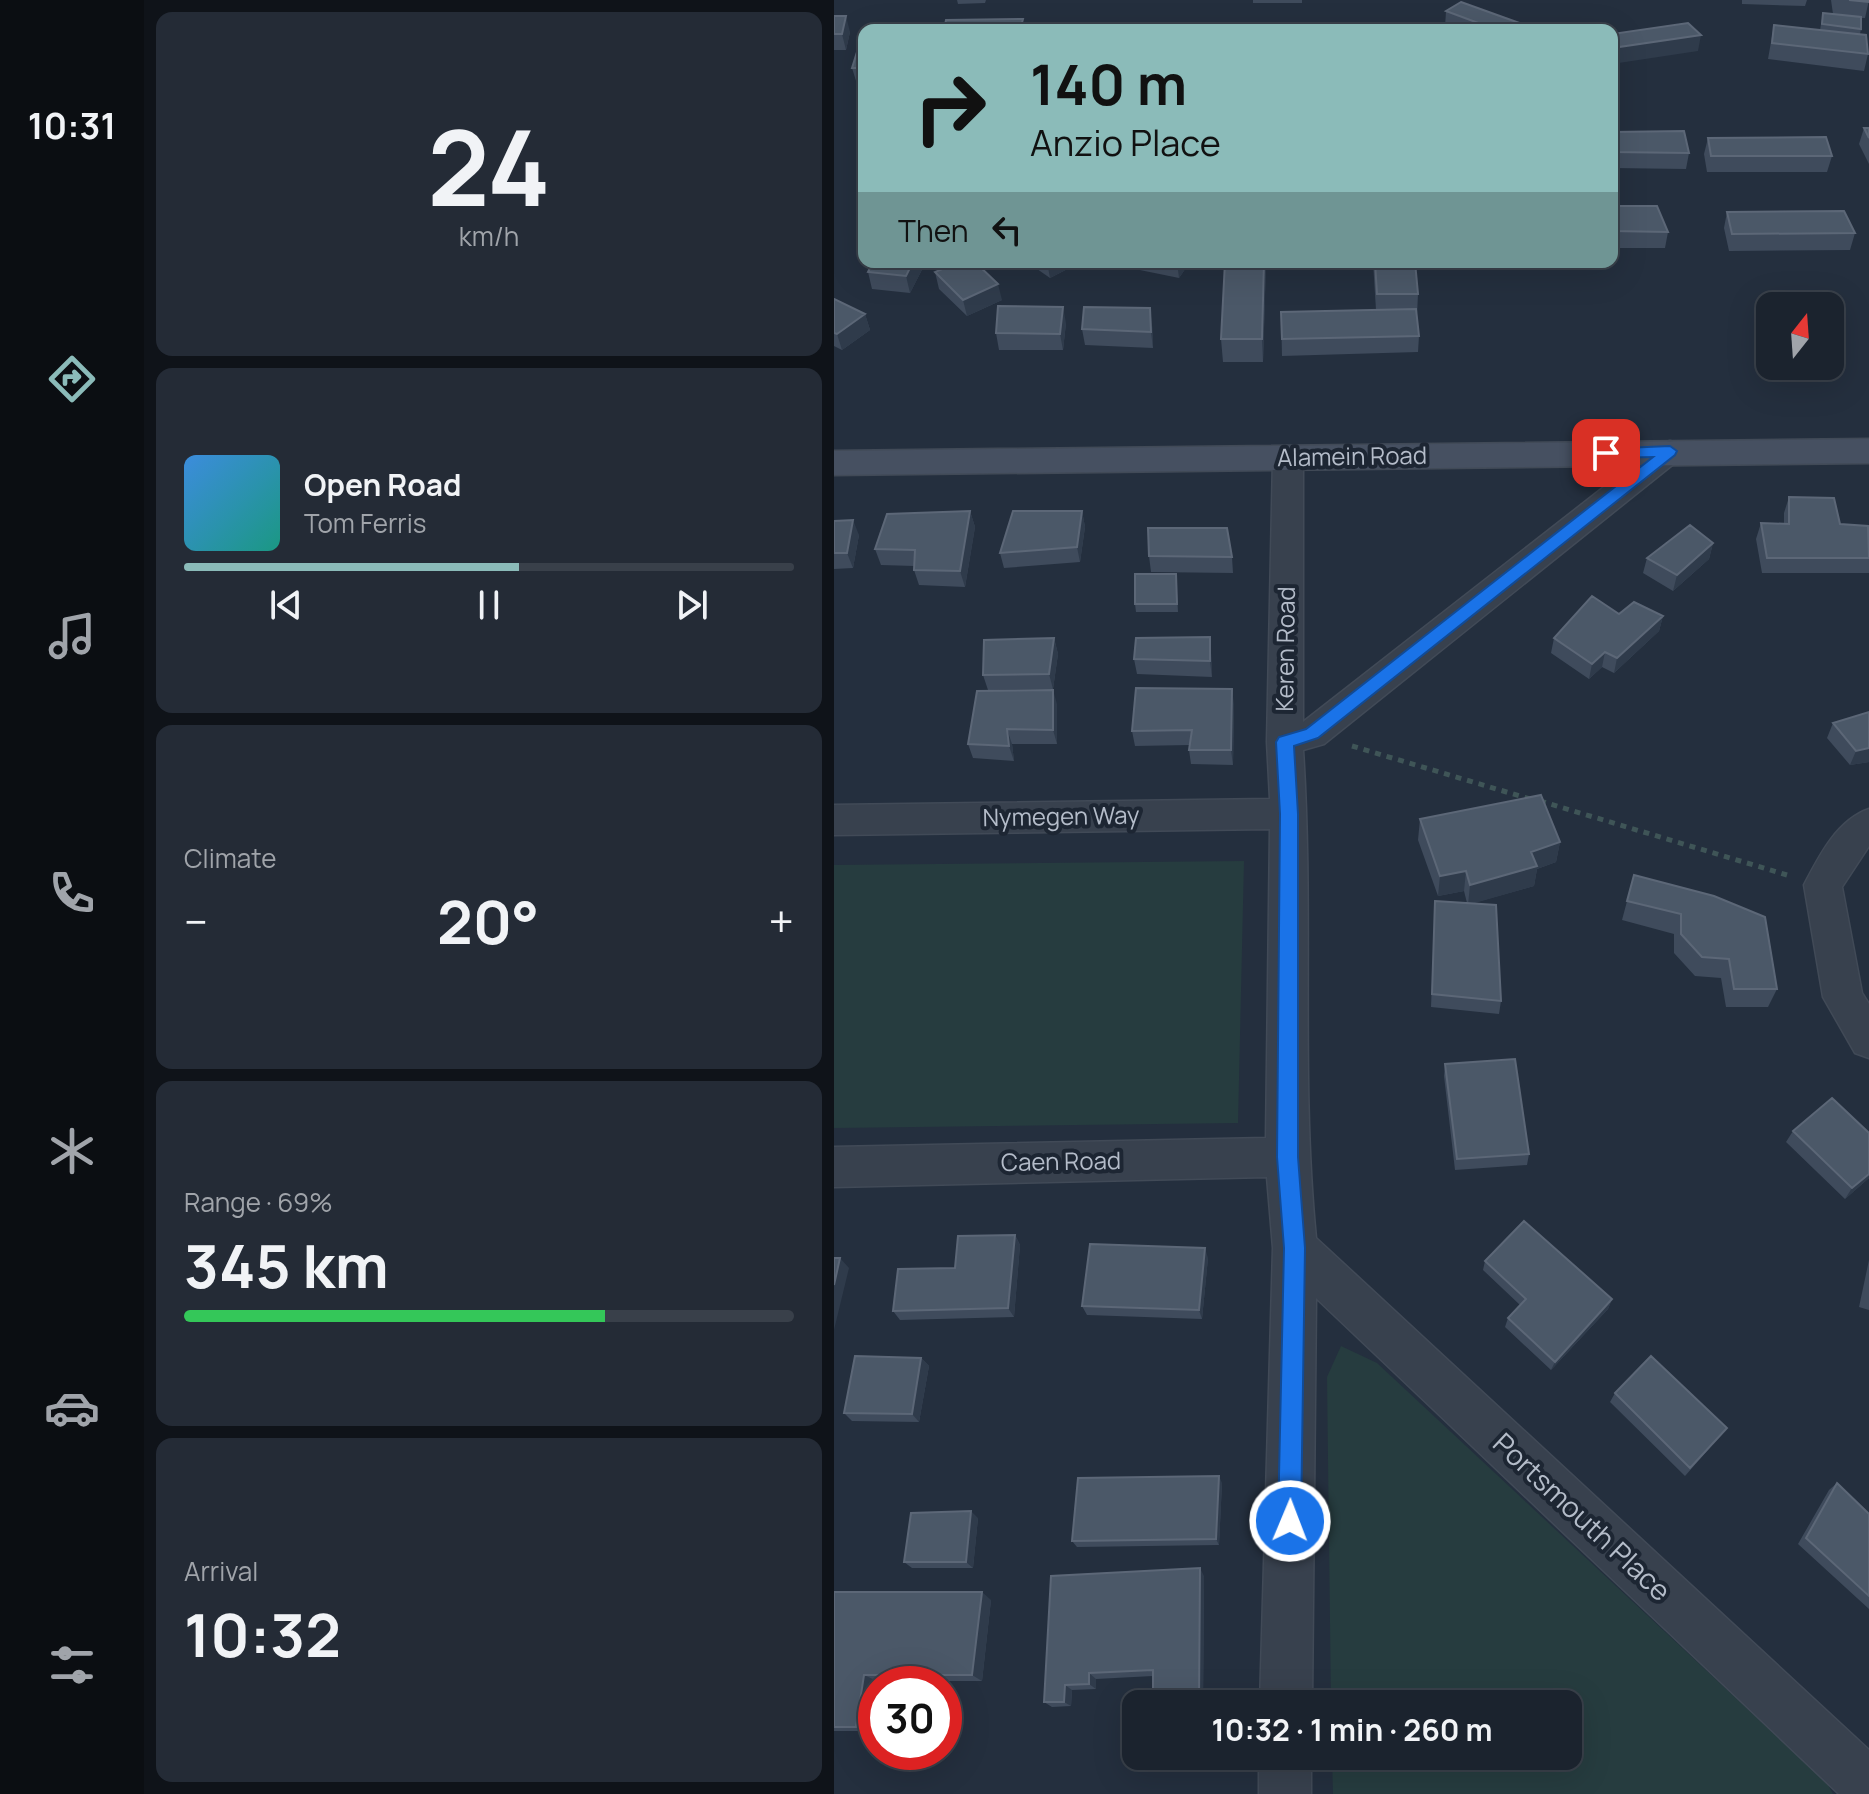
<!DOCTYPE html>
<meta charset="utf-8">
<style>
:root{--surface:#1b232e;--page:#242b36;--text:#f1f3f6;--muted:#a0a4aa;--line:#39404a;--accent:#8bbbb9}
body{margin:0;font-family:Manrope,sans-serif;background:var(--page);color:var(--text);height:100vh;display:flex;flex-direction:column;font-size:30px;white-space:nowrap}
*{box-sizing:border-box;margin:0}
p{font-size:26px;color:var(--muted)}
.icon{flex:none;width:44px;height:44px;fill:none;stroke:currentColor;stroke-width:2;stroke-linecap:round;stroke-linejoin:round}
.map{position:relative;flex:1;overflow:hidden}
.details{display:flex;flex-direction:column;gap:12px;padding:12px;background:#0f1319;width:690px}
.details>*{flex:none}
.guide{position:absolute;left:24px;top:24px;width:760px;height:244px;border-radius:16px;box-shadow:0 8px 32px #0002,0 0 0 2px var(--line);background:#8bbbb9;color:#111;overflow:hidden}
.needle{width:52px;rotate:17deg}
.buttons{position:absolute;left:922px;top:292px;display:grid;gap:16px}
.buttons a{display:grid;place-items:center;width:88px;height:88px;border-radius:16px;background:var(--surface);box-shadow:0 8px 32px #0002,0 0 0 2px var(--line);font-size:40px}
.speed{position:absolute;left:24px;top:1666px;display:flex;gap:16px;font-size:40px;font-weight:700;text-align:center}
.speed>*{display:grid;place-content:center;width:104px;height:104px;border-radius:50%;background:var(--surface);box-shadow:0 8px 32px #0002,0 0 0 2px var(--line);line-height:1}
.speed .limit{border:12px solid #d22;background:#fff;color:#111}
.pin{position:absolute;display:grid;place-items:center;width:68px;height:68px;color:#fff;margin:-34px;border-radius:16px;box-shadow:0 4px 12px #0006}
.me{position:absolute;width:88px;margin:-44px;rotate:1deg;stroke-linejoin:round;filter:drop-shadow(0 0 6px #0008)}
.turn{display:flex;align-items:center;gap:28px;height:168px;padding:0 40px;font-size:36px}
.turn .icon{width:104px;height:104px;stroke-width:2.5}
.turn b{display:block;font-size:56px;line-height:68px}
.then{display:flex;align-items:center;height:76px;padding:0 40px;background:#0003;gap:16px;font-size:30px}
.big{font-size:60px;font-weight:700;line-height:1.1}
.details .tile{flex:1;display:flex;flex-direction:column;justify-content:center;gap:12px;min-width:0;padding:0 28px;border-radius:16px;background:var(--page)}
.details .dial{align-items:center;gap:0}
.dial b{font-size:104px;line-height:1}
.song{display:flex;align-items:center;gap:24px}
.cover{width:96px;height:96px;border-radius:12px;background:linear-gradient(135deg,hsl(210 70% 55%),hsl(170 70% 35%))}
.played{height:8px;border-radius:4px;background:linear-gradient(90deg,var(--accent) 55%,var(--line) 55%)}
.keys{display:flex;justify-content:space-around;direction:ltr}
.heat{display:flex;justify-content:space-between;align-items:center;font-size:44px;direction:ltr}
.charge{height:12px;border-radius:6px;background:linear-gradient(90deg,#34c759 69%,var(--line) 0)}
.trip{position:absolute;left:288px;top:1690px;width:460px;height:80px;border-radius:16px;background:var(--surface);box-shadow:0 8px 32px #0002,0 0 0 2px var(--line);font-weight:700;line-height:80px;text-align:center}
main{display:flex;flex:1;min-height:0}
.menu{display:flex;flex-direction:column;width:144px;justify-content:space-around;align-items:center;background:#0b0e12;color:var(--muted)}
.menu .icon{width:56px;height:56px}
.menu .active{color:var(--accent)}
.menu b{font-size:36px;color:var(--text)}
.map>svg:first-child{display:block}
</style>
<main>
<nav class="menu">
<b>10:31</b>
<svg class="icon active" aria-label="directions" viewBox="0 0 24 24"><path d="M12 3l9 9-9 9-9-9zM9 14v-3h6M13 9l2 2-2 2"/></svg>
<svg class="icon" aria-label="music" viewBox="0 0 24 24"><path d="M9 18V5l10-2v13"/><circle cx="6" cy="18" r="3"/><circle cx="16" cy="16" r="3"/></svg>
<svg class="icon" aria-label="phone" viewBox="0 0 24 24"><path d="M5 4h4l2 5-3 2q2 4 5 5l2-3 5 2v4C11 20 4 13 5 4z"/></svg>
<svg class="icon" aria-label="climate" viewBox="0 0 24 24"><path d="M12 3v18M4 7l16 10M4 17L20 7"/></svg>
<svg class="icon" aria-label="car" viewBox="0 0 24 24"><path d="M5 17H2v-5l4-1 3-4h7l3 4 3 1v5h-3M9 17h6M6 11h13"/><circle cx="7" cy="17" r="2"/><circle cx="17" cy="17" r="2"/></svg>
<svg class="icon" aria-label="filters" viewBox="0 0 24 24"><path d="M4 7h16M4 17h16"/><circle cx="9" cy="7" r="2"/><circle cx="15" cy="17" r="2"/></svg>
</nav>
<section class="details">
<div class="tile dial"><b>24</b><p>km/h</p></div>
<div class="tile">
<div class="song"><i class="cover"></i><div><b>Open Road</b><p>Tom Ferris</p></div></div>
<div class="played"></div>
<div class="keys"><svg class="icon" aria-label="previous" viewBox="0 0 24 24"><path d="M18 5L8 12l10 7zM5 5v14"/></svg><svg class="icon" aria-label="pause" viewBox="0 0 24 24"><path d="M8 5v14M16 5v14"/></svg><svg class="icon" aria-label="next" viewBox="0 0 24 24"><path d="M6 5l10 7-10 7zM19 5v14"/></svg></div>
</div>
<div class="tile"><p>Climate</p>
<div class="heat"><a>−</a><b class="big">20°</b><a>+</a></div>
</div>
<div class="tile"><p>Range · 69%</p><b class="big">345 km</b><div class="charge"></div></div>
<div class="tile"><p>Arrival</p><b class="big">10:32</b></div>
</section>
<div class="map">
<svg width="1035" height="1794" viewBox="0 0 1035 1794">
<rect width="100%" height="100%" fill="#242f3e"/>
<path fill="#263c3f" d="M410,861l-6,262 -404,5v-263z
M507,1346l36,17 450,420 6,11h-500l-1,-38h236v-52h-237l-4,-327z"/>
<g fill="none" stroke-linecap="round" stroke-linejoin="round">
<defs>
<path id="street" d="M836,441l11,3 4,7 -4,7 -357,286 -21,6c11,163 -3,326 13,488l553,512v44h-30l-523,-496 -4,406h-52l13,-456 -6,-71 -433,10v-40l432,-9 4,-309 -436,6v-30l436,-6 -3,-57 6,-284 4,-7 11,-4 11,4 4,7v264l356,-278z
M1035,809v37l-27,41 20,106 7,11v54l-14,-5 -32,-56 -19,-112c15,-29 33,-65 65,-76z
M425,1756h52v38h-52z"/>
<path id="secondary" d="M1035,439v24l-1035,12v-24z"/>
</defs>
<use href="#street" stroke="#414a57" stroke-width="3"/>
<use href="#secondary" stroke="#414a57" stroke-width="3"/>
<path stroke="#3f5557" stroke-width="5" stroke-dasharray="6 6" stroke-linecap="butt" d="M518,746l178,53
M706,801l247,74"/>
<use href="#street" fill="#38414e" fill-rule="evenodd"/>
<use href="#secondary" fill="#465061" fill-rule="evenodd"/>
</g>
<path fill="#3f4b5c" d="M123,0h29l-1,3 -27,1z
M419,0h49v3h-49z
M908,0h65l-2,6 -63,-2z
M997,0h38l-4,18h-4v11l-1,5 8,20 -4,17 -96,-12 6,-34 46,5 3,-17 10,1z
M612,11l93,19h-86l-8,-3z
M0,16l16,16 -4,18h-12z
M30,52v32h-7l-5,-16z
M1030,128h5v36l-10,-20z
M778,132l77,21 -3,16 -74,-1z
M874,138l124,18 -5,16h-120l-3,-18z
M778,206l56,26 -3,16h-53z
M893,212l128,21 -5,17 -121,1 -5,-23z
M39,262h53l-16,31 -38,-4 -4,-17z
M193,262h54l-31,16z
M296,262h60l-11,16 -49,-10z
M391,262h41l-3,100h-40l-2,-23z
M539,262h42l3,32 -1,21 2,21 -1,16 -136,4 -1,-44 95,-2z
M101,272l67,28 -35,16 -28,-27z
M0,299l31,15 5,16 -28,20 -8,-4z
M232,323l-3,27h-64l-3,-17z
M318,324l1,24 -68,-3 -3,-16z
M955,497l51,27 29,6v43h-107l-6,-34 5,-16 23,1v-11z
M136,511l5,16 -10,60 -46,-2 -5,-15v-4l-33,-1 -6,-16z
M248,511l3,16 -5,35 -76,6 -4,-15z
M0,521l25,14 -6,33 -19,1z
M879,543l-4,16 -36,32 -30,-18 4,-15z
M315,556l83,1 1,16 -82,-1z
M342,574l2,38h-42l-1,-8z
M829,616l-4,15 -45,42 -12,-6 -13,12 -38,-26 3,-15z
M220,638l4,16 -5,35 -65,1 -5,-15z
M377,652l1,25 -75,-3 -3,-15z
M223,704v40h-45l2,17 -41,-3 -5,-14z
M400,704l-1,61 -42,-1 -2,-14 1,-5 -55,1 -3,-15z
M1035,712v50l-19,3 -23,-27 6,-15z
M586,819l140,23 -4,20 -19,7 -3,17 -61,17 28,98 -2,13 -68,-7 4,-106 32,2 -3,-12 -26,5 -20,-56z
M800,875l143,114 -9,18h-42l-5,-29 -26,-2 -21,-23v-19l-52,-14z
M611,1064l84,90 -2,11 -72,5 -11,-94z
M959,1131l76,47 -24,21 -59,-57z
M181,1235l5,10 -6,72 -114,3 -7,-9 62,-43z
M374,1258l-6,61 -115,-4 -5,-9z
M1035,1260v50l-10,-3z
M651,1261l127,38 -4,10 -57,61 -46,-43 3,-9 12,-13 -37,-35z
M87,1358l8,8 -10,56 -67,-1 -8,-8z
M781,1393l112,35 -42,48 -75,-74z
M388,1483l-3,62 -142,2 -5,-6z
M1003,1483l32,31v95l-71,-65 31,-54z
M144,1518l-5,50h-61l-8,-6z
M370,1576l-1,128h-50v-28l-57,3v10l-24,1 -1,16 -19,1 -8,-5z
M0,1592l157,8 -9,81h-105l-8,50h-35z"/>
<path fill="#2f3b4b" d="M12,16l4,16 -4,18 -4,-16z
M867,35l-3,16 -86,13v-16z
M79,262h13l-16,31 -4,-17z
M213,262h34l-31,16z
M343,262h13l-11,16z
M430,262h2l-3,100 -1,-23z
M164,284l4,16 -35,16 -4,-16z
M229,307l3,16 -3,27 -3,-16z
M316,308l2,16 1,24 -2,-16z
M31,314l5,16 -28,20 -5,-16z
M136,511l5,16 -10,60 -5,-16z
M248,511l3,16 -5,35 -3,-15z
M19,520l6,15 -6,33 -6,-15z
M879,543l-4,16 -36,32 4,-16z
M829,616l-4,15 -45,42 3,-15z
M376,637l1,15 1,25 -2,-16z
M220,638l4,16 -5,35 -4,-15z
M771,652l-3,15 -13,12 3,-15z
M398,689l2,15 -1,61 -2,-15z
M219,690l4,14v40l-4,-14z
M173,729l5,15 2,17 -5,-15z
M1035,748v14l-19,3 6,-14z
M726,842l-4,20 -19,7 -3,17 -66,19 2,-20 61,-33z
M632,871l-2,20 -26,5 2,-20z
M1035,1174v4l-24,21 7,-11z
M181,1235l5,10 -6,72 -6,-9z
M371,1248l3,10 -6,61 -3,-9z
M6,1258l9,10 -15,62v-45z
M778,1299l-4,10 -57,61 4,-8z
M87,1358l8,8 -10,56 -7,-8z
M385,1476l3,7 -3,62 -3,-6z
M137,1511l7,7 -5,50 -7,-6z
M366,1568l4,8 -1,128 -4,-2z
M148,1592l9,8 -9,81 -10,-6z
M255,1673l7,6v10l-7,-5z
M30,1675l13,6 -8,50 -13,-4z
M231,1685l7,5 -1,16 -7,-4z"/>
<path fill="#4b5868" stroke="#5c6777" stroke-width="2" d="M1015,0h20v2z
M627,2l78,28h-42l-51,-19z
M989,13l38,4v12l-39,-5z
M0,16h12l-4,18h-8z
M189,19l-3,11h-76l2,-10z
M854,23l13,12 -89,13v-14z
M940,25l92,10 2,19 -96,-11z
M23,52h7v16h-12z
M1030,128h5v10z
M850,131l5,22 -77,-1v-20z
M992,137l6,19h-121l-3,-18z
M778,206h45l11,26 -56,-1z
M1010,211l11,22 -123,1 -5,-22z
M39,262h40l-7,14 -38,-4z
M125,262h16l23,22 -35,16 -28,-28z
M391,262h39l-2,77h-41z
M541,262h40l3,32h-41z
M0,299l31,15 -28,20 -3,-1z
M164,306l65,1 -3,27 -64,-1z
M250,307l66,1 1,24 -69,-3z
M582,309l3,27 -137,3 -1,-27z
M955,497l45,1 6,26 28,2 1,32h-102l-6,-35 28,1z
M136,511l-10,60 -46,-1 1,-20 -40,-1 12,-35z
M179,511h69l-5,36 -77,6z
M19,520l-6,33h-13v-32z
M856,525l23,18 -36,32 -30,-17z
M314,528h79l5,29 -83,-1z
M301,574h41l1,30h-42z
M758,596l27,18 15,-12 29,14 -46,42 -12,-6 -13,12 -38,-26z
M376,637v24l-76,-2 2,-21z
M220,638l-5,36 -66,1 1,-35z
M302,688l96,1 -1,61h-42l3,-20 -60,1z
M219,690v40l-46,-1 2,17 -41,-2 9,-53z
M1035,712v36l-13,3 -23,-28z
M707,795l19,47 -29,10 6,14 -67,19 -4,-14 -26,5 -20,-57z
M800,875l80,21 51,21 12,72h-43l-5,-30 -27,-2 -21,-23v-20l-54,-13z
M601,901l61,4 5,96 -69,-7z
M681,1059l14,95 -72,5 -12,-95z
M998,1098l37,35v41l-17,14 -59,-57z
M690,1221l88,78 -57,63 -47,-44 18,-19 -41,-38z
M181,1235l-7,73 -115,3 5,-42 57,-1 3,-32z
M256,1244l115,4 -6,62 -117,-4z
M0,1258h6l-6,27z
M21,1356l66,2 -9,56 -68,-1z
M817,1356l76,72 -37,40 -75,-75z
M385,1476l-3,63 -144,2 6,-63z
M1003,1483l32,31v82l-63,-58z
M137,1511l-5,51h-62l7,-49z
M366,1568l-1,134 -46,2v-34l-64,3v11l-24,1 -1,17h-20l7,-126z
M0,1592h148l-10,83h-108l-8,52h-22z"/>
<path fill="#1a73e8" stroke="#114b97" stroke-width="2" d="M836,446l7,5 -2,4 -357,283 -24,8 4,68v343l7,91 -4,273 -3,9 -8,3 -9,-3 -3,-9 6,-273 -7,-91 3,-343 -4,-72 3,-5 27,-8 347,-272 -47,1 -7,-5 2,-4z"/>
<g text-anchor="middle" stroke-width="8" stroke-linejoin="round" paint-order="stroke">
<g font-size="24" fill="#b4bcc9" stroke="#1d2633">
<text transform="translate(518 457) rotate(-1)" y="8">Alamein Road</text>
<text transform="translate(452 649) rotate(-89)" y="8">Keren Road</text>
<text transform="translate(227 817) rotate(-1)" y="8">Nymegen Way</text>
<text transform="translate(227 1162) rotate(-1)" y="8">Caen Road</text>
</g>
<g font-size="28" fill="#b4bcc9" stroke="#1d2633">
<text transform="translate(748 1517) rotate(43)" y="10">Portsmouth Place</text>
</g>
</g>
</svg>
<div class="buttons">
<a><svg class="needle" viewBox="-14 -14 28 28"><path d="M0-13l5 13h-10z" fill="#e53935"/><path d="M0 13l5-13h-10z" fill="#a0a4aa"/></svg></a>
</div>
<div class="speed"><div class="limit">30</div></div>
<div class="pin" style="left:772px;top:453px;background:#d93025"><svg class="icon" aria-label="arrive" viewBox="0 0 24 24"><path d="M6 21V4h12l-3 4 3 4H6"/></svg></div>
<svg class="me" style="left:456px;top:1521px" viewBox="-20 -20 40 40"><circle r="17" fill="#1a73e8" stroke="#fff" stroke-width="3"/><path d="M0-11L8 9 0 5-8 9z" fill="#fff"/></svg>
<div class="trip">10:32 · 1 min · 260 m</div>
<div class="guide">
<div class="turn"><svg class="icon" aria-label="right" viewBox="0 0 24 24"><path d="M7 20v-9h11M14 6l5 5-5 5"/></svg><div><b>140 m</b>Anzio Place</div></div>
<div class="then">Then<svg class="icon" aria-label="left" viewBox="0 0 24 24"><path d="M17 20v-9H6M10 6l-5 5 5 5"/></svg></div>
</div>
</div>
</main>
